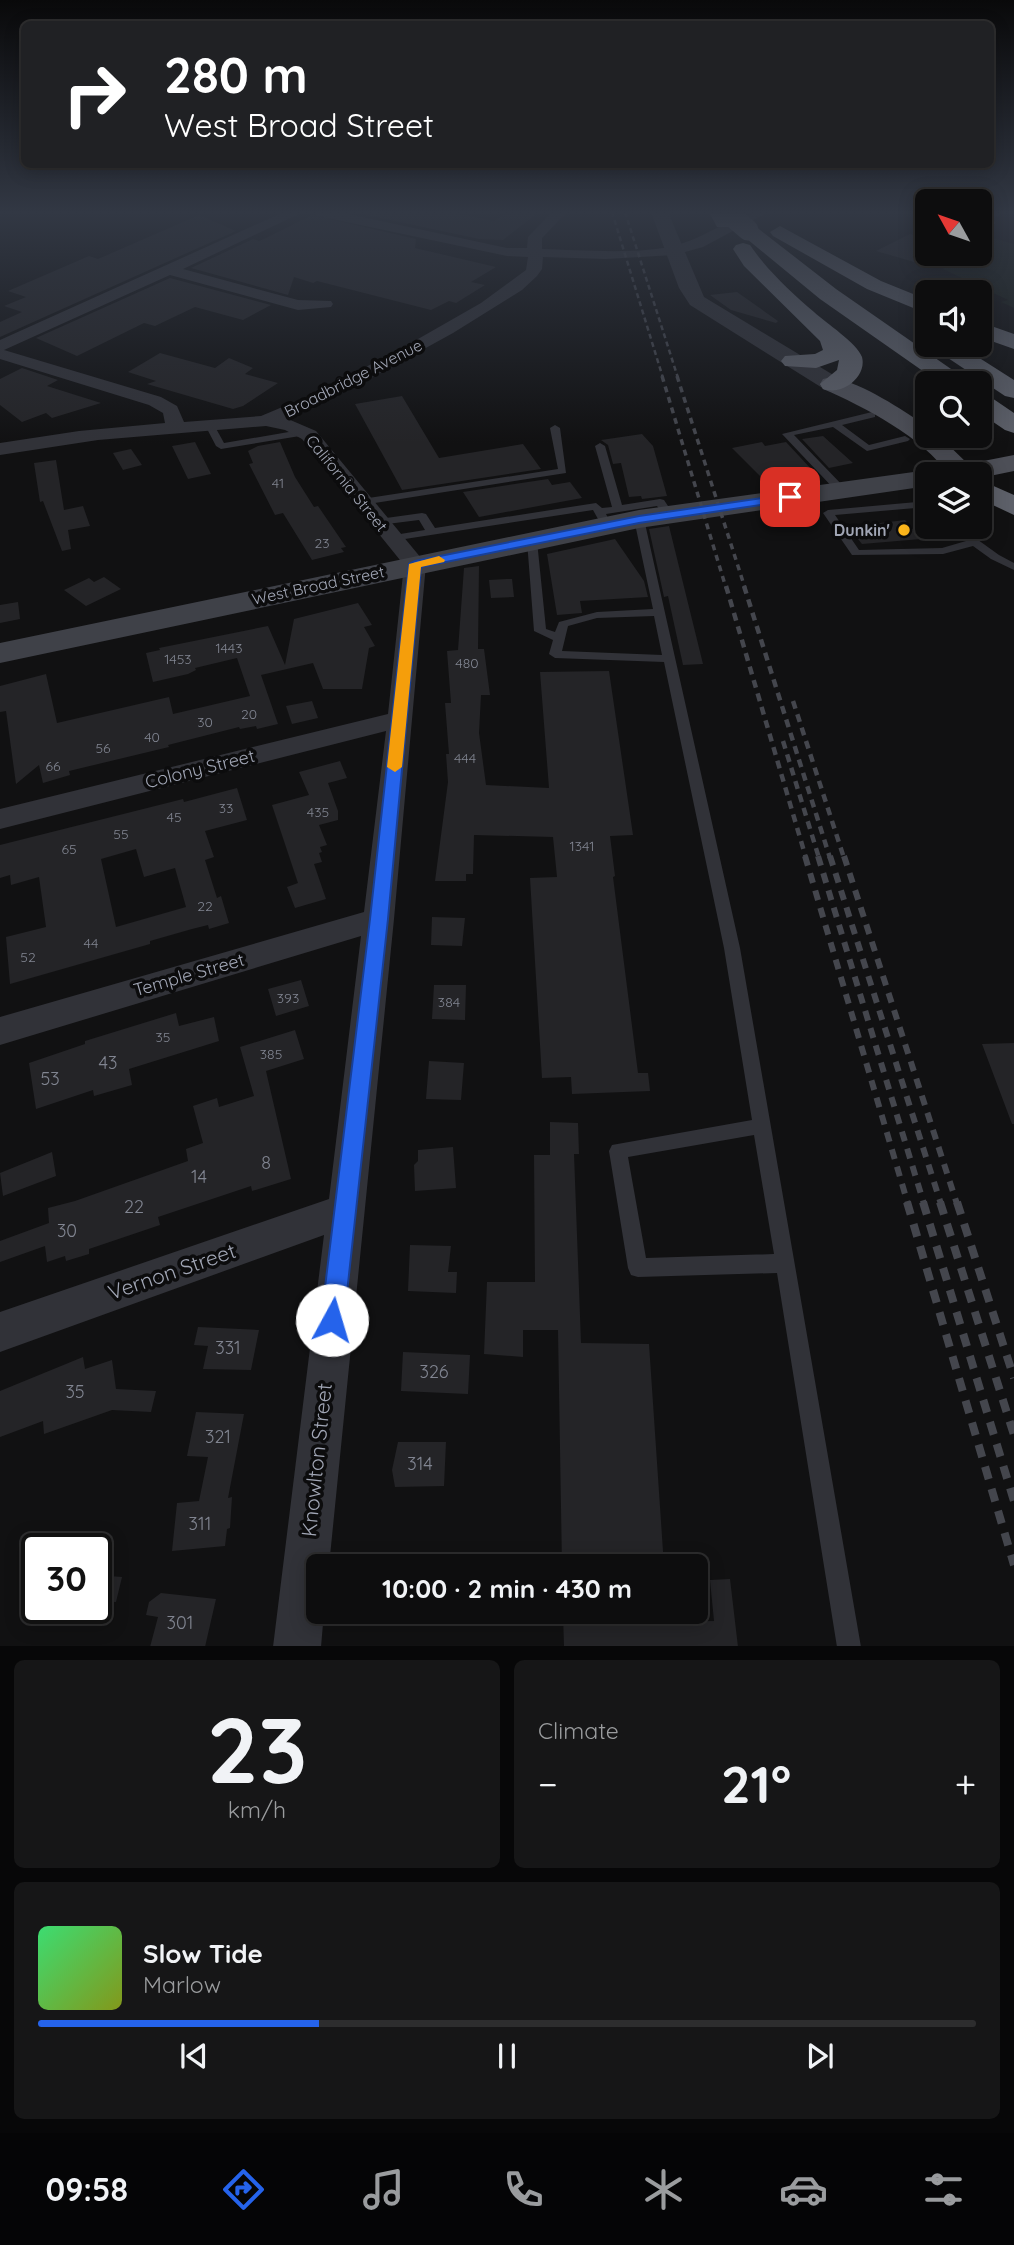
<!DOCTYPE html>
<meta charset="utf-8">
<style>
:root{--surface:#0d0d0e;--page:#161617;--text:#f1f3f6;--muted:#9a9c9e;--line:#2d2d2e;--accent:#2563eb}
body{margin:0;font-family:Quicksand,sans-serif;background:var(--page);color:var(--text);height:100vh;display:flex;flex-direction:column;font-size:26px;white-space:nowrap}
*{box-sizing:border-box;margin:0}
p{font-size:23px;color:var(--muted)}
.icon{flex:none;width:38px;height:38px;fill:none;stroke:currentColor;stroke-width:2;stroke-linecap:round;stroke-linejoin:round}
.map{position:relative;height:1646px;overflow:hidden}
.sheet{display:flex;flex-direction:column;gap:14px;padding:14px;background:#070708;flex:1}
.sheet>*{flex:none}
.top-card{position:absolute;left:21px;top:21px;width:973px;height:147px;border-radius:10px;box-shadow:0 4px 18px #0003,0 0 0 2px var(--line);background:#202124;color:#fff;overflow:hidden}
.needle{width:46px;rotate:310deg}
.controls{position:absolute;left:915px;top:189px;display:grid;gap:14px}
.controls a{display:grid;place-items:center;width:77px;height:77px;border-radius:10px;background:var(--surface);box-shadow:0 4px 18px #0003,0 0 0 2px var(--line);font-size:35px}
.speed{position:absolute;left:21px;top:1533px;display:flex;gap:14px;font-size:35px;font-weight:700;text-align:center}
.speed>*{display:grid;place-content:center;width:91px;height:91px;border-radius:50%;background:var(--surface);box-shadow:0 4px 18px #0003,0 0 0 2px var(--line);line-height:1}
.speed .limit{border:4px solid #111;border-radius:10px;background:#fff;color:#111}
.pin{position:absolute;display:grid;place-items:center;width:60px;height:60px;color:#fff;margin:-30px;border-radius:14px;box-shadow:0 4px 10px #0006}
.me{position:absolute;width:77px;margin:-38px;rotate:6deg;stroke-linejoin:round;filter:drop-shadow(0 0 5px #0008)}
.turn{display:flex;align-items:center;gap:24px;height:147px;padding:0 28px;font-size:32px}
.turn .icon{width:91px;height:91px;stroke-width:2.5}
.turn b{display:block;font-size:49px;line-height:60px}
.big{font-size:52px;font-weight:800;line-height:1.1}
.sheet .widget{flex:1;display:flex;flex-direction:column;justify-content:center;gap:10px;min-width:0;padding:0 24px;border-radius:10px;background:var(--page)}
.sheet .dial{align-items:center;gap:0}
.dial b{font-size:91px;line-height:1}
.song{display:flex;align-items:center;gap:21px}
.cover{width:84px;height:84px;border-radius:10px;background:linear-gradient(135deg,hsl(140 70% 55%),hsl(70 70% 35%))}
.played{height:7px;border-radius:4px;background:linear-gradient(90deg,var(--accent) 30%,var(--line) 30%)}
.keys{display:flex;justify-content:space-around;direction:ltr}
.heat{display:flex;justify-content:space-between;align-items:center;font-size:38px;direction:ltr}
.sheet .tiles{flex:1;display:grid;gap:14px;grid-template-columns:1fr 1fr}
.widget:last-child{grid-column:span 2}
.trip{position:absolute;left:306px;top:1554px;width:402px;height:70px;border-radius:10px;background:var(--surface);box-shadow:0 4px 18px #0003,0 0 0 2px var(--line);font-weight:800;line-height:70px;text-align:center}
.tab-bar{display:flex;height:112px;justify-content:space-around;align-items:center;background:#050506;color:var(--muted)}
.tab-bar .icon{width:49px;height:49px}
.tab-bar .active{color:var(--accent)}
.tab-bar b{font-size:32px;color:var(--text)}
.map>svg:first-child{display:block}
</style>
<div class="map">
<svg width="1014" height="1647" viewBox="0 0 1014 1647">
<rect width="100%" height="100%" fill="#111112"/>
<path fill="#171d18" d="M993,238l21,6v64l-13,-6 7,-2 -65,-31 25,-15h12v-8z"/>
<path fill="#242427" fill-rule="evenodd" d="M353,212h97l44,9 12,-9h33l-36,28 -24,-1z
M199,215l37,16 -236,106v-15l22,-10 -18,-6 22,-9 -18,-6 81,-35 9,3z
M312,215l104,24 -1,9 81,19 -25,15 14,3 -29,18 -7,-2 -18,9 -114,-29 -4,2 -19,-6 -6,18 -97,-27 62,-29 6,2 7,-3z
M910,234l18,5v27l-52,-15z
M170,278l101,27 -28,15 -48,-13 -40,19 -11,-3 -67,33 -41,-18z
M737,292l41,29 -2,2 -45,-13 -21,-15z
M160,353l55,15 14,-10 24,10 -8,6 33,9 -35,23 -10,3 -86,-25 9,-3 -28,-9z
M22,368l36,12 -11,6 54,17 -49,15 -6,-5 -24,9 -22,-17v-26z
M402,396l37,62 84,-14 18,25 -139,21 -47,-86z
M642,434l11,12 14,50 -25,3 -1,-3 -12,1 -8,-34 -8,1 -5,-19 -7,-5z
M823,436l30,27 -24,5 -27,-29z
M195,442l16,32 -23,5 -16,-33z
M280,442l15,35 19,30 4,-1 28,41 -5,1 3,4 -32,8 -29,-47 -8,2 -26,-51 4,-1 -5,-12 10,-5z
M762,442l3,4 21,-4 27,29 -49,9 -32,-32z
M131,449l11,16 -19,5 -10,-17z
M56,460l8,50 19,-4 7,20 -22,4 3,19 -9,2 -19,-50 -3,1 -6,-39z
M548,479l4,6 18,-3 12,16 -103,19 -16,-25z
M905,520l16,19 -59,5 -14,-17z
M669,526l34,138 -20,1 -15,-69 -4,1 -15,-68z
M615,539l29,42 4,16 -68,4 2,12 -25,2 -10,-61z
M479,566l-1,83h6l6,46h-9l-2,38 7,52 63,3 -9,-116 69,-1 24,164 -23,1 5,40 -2,1 25,196h10l2,18 -78,3 -1,-17 -29,1 -12,-200 27,-1 -4,-40 -79,-2 -1,39h-7v7h-31l13,-99 -2,-28h3l-4,-51h6l-4,-52 11,-1 6,-82z
M104,577l17,12 -35,17 -22,-16 25,-12 5,4z
M507,579h5l2,18 -23,1 -2,-18z
M18,602l2,17 -20,4v-18z
M358,603l14,22 -8,2 11,19 -6,2 -7,41h-39l-10,-26 -52,12 17,49 -21,5 -1,-3 -16,3 -1,-2 -71,18 1,2 -100,24 1,4 -27,8 -4,-18 -23,19 -10,-73 -6,1v-26l46,-12 11,49 112,-26 4,17 77,-18 -13,-38 -42,10 1,2 -8,4 -35,8 -7,-29 14,-3 -1,-2 109,-22 17,39 9,-46z
M312,701l6,17 -26,6 -6,-18z
M340,761l7,17 -19,5 10,28v9l-19,5 8,20 -7,2 2,5 -3,1 3,9 -8,2 12,35 -31,9 -8,-21 11,-4 -26,-78 37,-10 -10,-23z
M237,788l10,32 -42,11 9,26 -9,3 12,38 4,-2 8,27 -20,6 -1,-4 -16,4 -42,12v3l-140,40 -4,-47 40,-10 -7,-50 -28,8 -1,-10 -10,3v-33l183,-46 1,3zM136,849l8,28 31,-9 11,39 -70,20 -15,-68z
M432,917l33,1 -3,28 -31,-1z
M301,980l8,26 -33,10 -8,-27z
M434,985h32l-1,35 -33,-1z
M176,1013l3,13 35,-9 5,24 -90,28 3,16 -38,11 -1,-6 -57,19 -7,-46 56,-19v-3z
M295,1030l9,29 -38,12 25,108 -39,12 -1,-5 -93,31 2,8 -71,24v5l-23,7 -1,-5 -18,6 -2,-16 -45,16v-21l49,-18 -1,-15 27,-7 113,-40 -2,-12 17,-6 -10,-37 24,-8 2,9 35,-11 -14,-49z
M1014,1043v81h-2l-30,-80z
M429,1061l35,2 -3,37 -35,-1z
M550,1122l28,1 1,31h-5l7,189 68,1 15,222h-102l-4,-236h-35v27l-39,-3 3,-72h48l-1,-127h16z
M453,1147l3,41 -41,3 -1,-26 4,-4v-11z
M52,1152l4,24 -53,20 -3,-23z
M410,1245l41,1 -3,26h9l-1,21 -48,-2z
M198,1327l61,3 -8,40 -48,-1 5,-23 -14,-1z
M403,1352l67,3 -2,39 -67,-3z
M83,1357l2,12 27,-9 4,29 40,2 -5,21 -39,-2 -68,24 -1,-13 -43,16v-46z
M196,1412l48,2 -16,84 4,-1 -2,31 -3,1 -2,17 -53,5 5,-48 22,-2 9,-44 -21,-1z
M398,1442h48l-2,44 -49,1 -3,-17z
M96,1575l26,2 -6,25 -20,-1z
M730,1579l8,68h-174l-1,-35h104l1,10 46,-1 -4,-41z
M161,1593l55,6 -11,48h-55l8,-30 -12,-2 3,-13z"/>
<g fill="none" stroke-linecap="round" stroke-linejoin="round">
<path fill="#313238" fill-rule="evenodd" d="M994,212h9l-12,8 4,2v2l-12,-2v-2z
M872,412l3,1v4l-33,8 27,20 36,-9 5,3 -2,2 -41,10 -34,-24 -39,8 51,53 1,2 -5,3 -4,-1 -55,-58z
M207,423h6l11,20 82,-14 5,3 -5,3 -85,14 -5,-3 -11,-21z
M555,425l5,3 6,45 -204,32 -5,-3 5,-3 196,-30 -8,-41z
M600,443l5,3 17,59 38,-6 4,1 10,15 -1,2h-8l-8,-11 -51,8 6,12 -5,3 -4,-1 -10,-18 -201,31 -4,-1v-4l37,-6 -6,-10 -40,5 -5,-3 5,-3 43,-6 4,1 9,14 161,-25 6,5 10,-1 -17,-61z
M928,501l-1,6 -92,8 24,35 83,-2 24,-7 -17,-14h11l39,28 15,8v7l-23,-11 -18,-13 -30,8 -91,1 -29,-42 5,-3z
M639,516l5,3 96,429 121,699h-24l-60,-374 -139,4 -7,-2 -3,-7 -19,-117 3,-6 140,-25 -28,-172 -60,-286 -109,-4 -6,-4 4,-14 -19,-9 -7,-90 5,-3 5,3 9,88 9,3 4,-10 38,-10 56,-3 -19,-90zM654,616l8,39 -100,-4 6,-25 29,-8zM754,1135l20,119 -128,4 -18,-101z"/>
<path fill="#313238" fill-rule="evenodd" d="M284,212h19l-120,57 115,31 33,1 2,3 -2,3 -33,3 -128,-35 -166,75 157,47 16,9 7,16 77,-6 50,-21 86,-44 84,-48 45,-33 2,-13 -21,-1 -189,-40 -7,-4h28l168,36h20l1,-11 24,-25h15l-25,26v11c38,1 100,6 135,-4 32,-8 58,-33 91,-33l-65,35 -29,8 -68,4 -63,-2 -1,12 -5,7 -15,14 -69,43 -89,49 -76,37 28,12 110,133 -32,355 -65,647h-11v46h6l-3,35h-48l51,-412 -324,117v-40l329,-113 32,-263 -361,109v-28l364,-105 22,-181 -386,98v-20l388,-95 16,-149 -102,-126 -17,-9 -19,-4 -168,14 -98,15v-12l79,-12 86,-8 -2,-10 -14,-8 -149,-46v-19z"/>
<path fill="#313238" fill-rule="evenodd" d="M651,212h17l36,85 136,82 3,5 -3,5h-16l-134,-84 -11,-17z"/>
<path fill="#3f4148" fill-rule="evenodd" d="M928,470l11,4h-11v12l-289,42 -639,135v-20l639,-133z"/>
<path fill="#4d4f57" fill-rule="evenodd" d="M832,377c34,8 67,31 96,50v9h11l29,28 46,-9v16l-34,7v-4h-32c-24,-36 -85,-68 -125,-85l-3,-5 3,-5z"/>
<path fill="#5d6069" fill-rule="evenodd" d="M709,212h19l6,11 -3,4h-14z
M748,224l7,2 81,63 128,89 3,5h-27l-120,-84 -79,-65 -3,-4 3,-4z
M780,226l101,55 47,19v14l-61,-25 -94,-53 -3,-4z
M743,243l7,2c17,25 41,47 64,67 12,11 43,31 48,45 3,11 -4,22 -13,28 -8,5 -16,7 -26,4l-3,-5 17,-14 2,-10 -23,8 -31,-2 -4,-5 4,-5 30,-2 8,-4 -3,-9 -76,-75 -11,-17 3,-4z
M980,322l34,12v15l-34,-12z
M933,345h26l55,35v18l-9,-2 -69,-46z
M980,394l9,2 25,17v20l-9,-3 -25,-17z
M980,480l34,15v20l-34,-16z"/>
<path stroke="#44464d" stroke-width="2.5" stroke-dasharray="5 3.5" stroke-linecap="butt" d="M612,212l51,166
M625,212l53,166"/>
<path stroke="#44464d" stroke-width="3.5" stroke-dasharray="6 5" stroke-linecap="butt" d="M662,376l64,212
M677,376l68,212"/>
<path stroke="#44464d" stroke-width="4.5" stroke-dasharray="8 6" stroke-linecap="butt" d="M726,586l80,272
M744,586l86,272
M793,701l51,157
M783,741l36,117"/>
<path stroke="#44464d" stroke-width="6" stroke-dasharray="10 8" stroke-linecap="butt" d="M805,856l103,348
M818,856l106,348
M830,856l111,348
M844,856l113,348"/>
<path stroke="#44464d" stroke-width="8" stroke-dasharray="13 10" stroke-linecap="butt" d="M907,1202l107,363
M923,1202l91,299
M940,1202l74,233
M957,1202l57,176"/>
<path stroke="#5d6069" stroke-width="21" d="M734,218l14,12"/>
</g>
<linearGradient id="sky" x2="0" y2="1"><stop stop-color="#09090a"/><stop offset="0.48" stop-color="#323844"/><stop offset="1" stop-color="#323844" stop-opacity="0"/></linearGradient>
<rect width="1014" height="443" fill="url(#sky)"/>
<path fill="#2563eb" stroke="#184099" stroke-width="2" d="M790,494l4,1v5l-155,23 -218,44 -33,352 -44,401 -4,8 -8,3 -8,-3 -3,-8 49,-401 39,-355 6,-3 224,-45z"/>
<path fill="#f59e0b" d="M439,556l6,4 -1,2 -23,5 -19,200 -7,5 -8,-5 22,-203z"/>
<circle fill="#ffb81c" stroke="#0c0c0d" stroke-width="2.5" cx="904" cy="530" r="7"/>
<g text-anchor="middle" stroke-width="7" stroke-linejoin="round" paint-order="stroke">
<g font-size="14" fill="#818591">
<text x="278" y="488">41</text>
<text x="322" y="548">23</text>
<text x="229" y="653">1443</text>
<text x="178" y="664">1453</text>
<text x="467" y="668">480</text>
<text x="249" y="719">20</text>
<text x="205" y="727">30</text>
<text x="152" y="742">40</text>
<text x="103" y="753">56</text>
<text x="465" y="763">444</text>
<text x="53" y="771">66</text>
<text x="226" y="813">33</text>
<text x="318" y="817">435</text>
<text x="174" y="822">45</text>
<text x="121" y="839">55</text>
<text x="582" y="851">1341</text>
<text x="69" y="854">65</text>
<text x="205" y="911">22</text>
<text x="91" y="948">44</text>
<text x="28" y="962">52</text>
<text x="288" y="1003">393</text>
<text x="449" y="1007">384</text>
<text x="163" y="1042">35</text>
<text x="271" y="1059">385</text>
</g>
<g font-size="16" fill="#a1a6b5" stroke="#0c0c0d">
<text transform="translate(353 378) rotate(-27)" y="6">Broadbridge Avenue</text>
<text transform="translate(347 483) rotate(51)" y="6">California Street</text>
<text transform="translate(318 585) rotate(-12)" y="6">West Broad Street</text>
</g>
<g font-size="16" font-weight="bold" fill="#a1a6b5" stroke="#0c0c0d" text-anchor="end">
<text x="890" y="536">Dunkin'</text>
</g>
<g font-size="18" fill="#a1a6b5" stroke="#0c0c0d">
<text transform="translate(200 769) rotate(-14)" y="6">Colony Street</text>
<text transform="translate(189 975) rotate(-16)" y="6">Temple Street</text>
</g>
<g font-size="18" fill="#818591">
<text x="108" y="1069">43</text>
<text x="50" y="1085">53</text>
<text x="266" y="1169">8</text>
<text x="199" y="1183">14</text>
<text x="134" y="1213">22</text>
<text x="67" y="1237">30</text>
<text x="228" y="1354">331</text>
<text x="434" y="1378">326</text>
<text x="75" y="1398">35</text>
<text x="218" y="1443">321</text>
<text x="420" y="1470">314</text>
<text x="200" y="1530">311</text>
<text x="180" y="1629">301</text>
</g>
<g font-size="21" fill="#a1a6b5" stroke="#0c0c0d">
<text transform="translate(172 1272) rotate(-19)" y="7">Vernon Street</text>
<text transform="translate(317 1460) rotate(-84)" y="7">Knowlton Street</text>
</g>
</g>
</svg>
<div class="controls">
<a><svg class="needle" viewBox="-14 -14 28 28"><path d="M0-13l5 13h-10z" fill="#e53935"/><path d="M0 13l5-13h-10z" fill="#9a9c9e"/></svg></a>
<a><svg class="icon" aria-label="sound" viewBox="0 0 24 24"><path d="M4 9h4l5-4v14l-5-4H4zM17 9q2 3 0 6"/></svg></a>
<a><svg class="icon" aria-label="search" viewBox="0 0 24 24"><circle cx="10" cy="10" r="6"/><path d="M15 15l6 6"/></svg></a>
<a><svg class="icon" aria-label="layers" viewBox="0 0 24 24"><path d="M12 4l9 5-9 5-9-5zM3 14l9 5 9-5"/></svg></a>
</div>
<div class="speed"><div class="limit">30</div></div>
<div class="pin" style="left:790px;top:497px;background:#d93025"><svg class="icon" aria-label="arrive" viewBox="0 0 24 24"><path d="M6 21V4h12l-3 4 3 4H6"/></svg></div>
<svg class="me" style="left:332px;top:1320px" viewBox="-20 -20 40 40"><circle r="19" fill="#fff"/><path d="M0-13L10 11 0 6-10 11z" fill="#2563eb"/></svg>
<div class="trip">10:00 · 2 min · 430 m</div>
<div class="top-card">
<div class="turn"><svg class="icon" aria-label="right" viewBox="0 0 24 24"><path d="M7 20v-9h11M14 6l5 5-5 5"/></svg><div><b>280 m</b>West Broad Street</div></div>
</div>
</div>
<section class="sheet">
<div class="tiles">
<div class="widget dial"><b>23</b><p>km/h</p></div>
<div class="widget"><p>Climate</p>
<div class="heat"><a>−</a><b class="big">21°</b><a>+</a></div>
</div>
<div class="widget">
<div class="song"><i class="cover"></i><div><b>Slow Tide</b><p>Marlow</p></div></div>
<div class="played"></div>
<div class="keys"><svg class="icon" aria-label="previous" viewBox="0 0 24 24"><path d="M18 5L8 12l10 7zM5 5v14"/></svg><svg class="icon" aria-label="pause" viewBox="0 0 24 24"><path d="M8 5v14M16 5v14"/></svg><svg class="icon" aria-label="next" viewBox="0 0 24 24"><path d="M6 5l10 7-10 7zM19 5v14"/></svg></div>
</div>
</div>
</section>
<nav class="tab-bar">
<b>09:58</b>
<svg class="icon active" aria-label="directions" viewBox="0 0 24 24"><path d="M12 3l9 9-9 9-9-9zM9 14v-3h6M13 9l2 2-2 2"/></svg>
<svg class="icon" aria-label="music" viewBox="0 0 24 24"><path d="M9 18V5l10-2v13"/><circle cx="6" cy="18" r="3"/><circle cx="16" cy="16" r="3"/></svg>
<svg class="icon" aria-label="phone" viewBox="0 0 24 24"><path d="M5 4h4l2 5-3 2q2 4 5 5l2-3 5 2v4C11 20 4 13 5 4z"/></svg>
<svg class="icon" aria-label="climate" viewBox="0 0 24 24"><path d="M12 3v18M4 7l16 10M4 17L20 7"/></svg>
<svg class="icon" aria-label="car" viewBox="0 0 24 24"><path d="M5 17H2v-5l4-1 3-4h7l3 4 3 1v5h-3M9 17h6M6 11h13"/><circle cx="7" cy="17" r="2"/><circle cx="17" cy="17" r="2"/></svg>
<svg class="icon" aria-label="filters" viewBox="0 0 24 24"><path d="M4 7h16M4 17h16"/><circle cx="9" cy="7" r="2"/><circle cx="15" cy="17" r="2"/></svg>
</nav>
